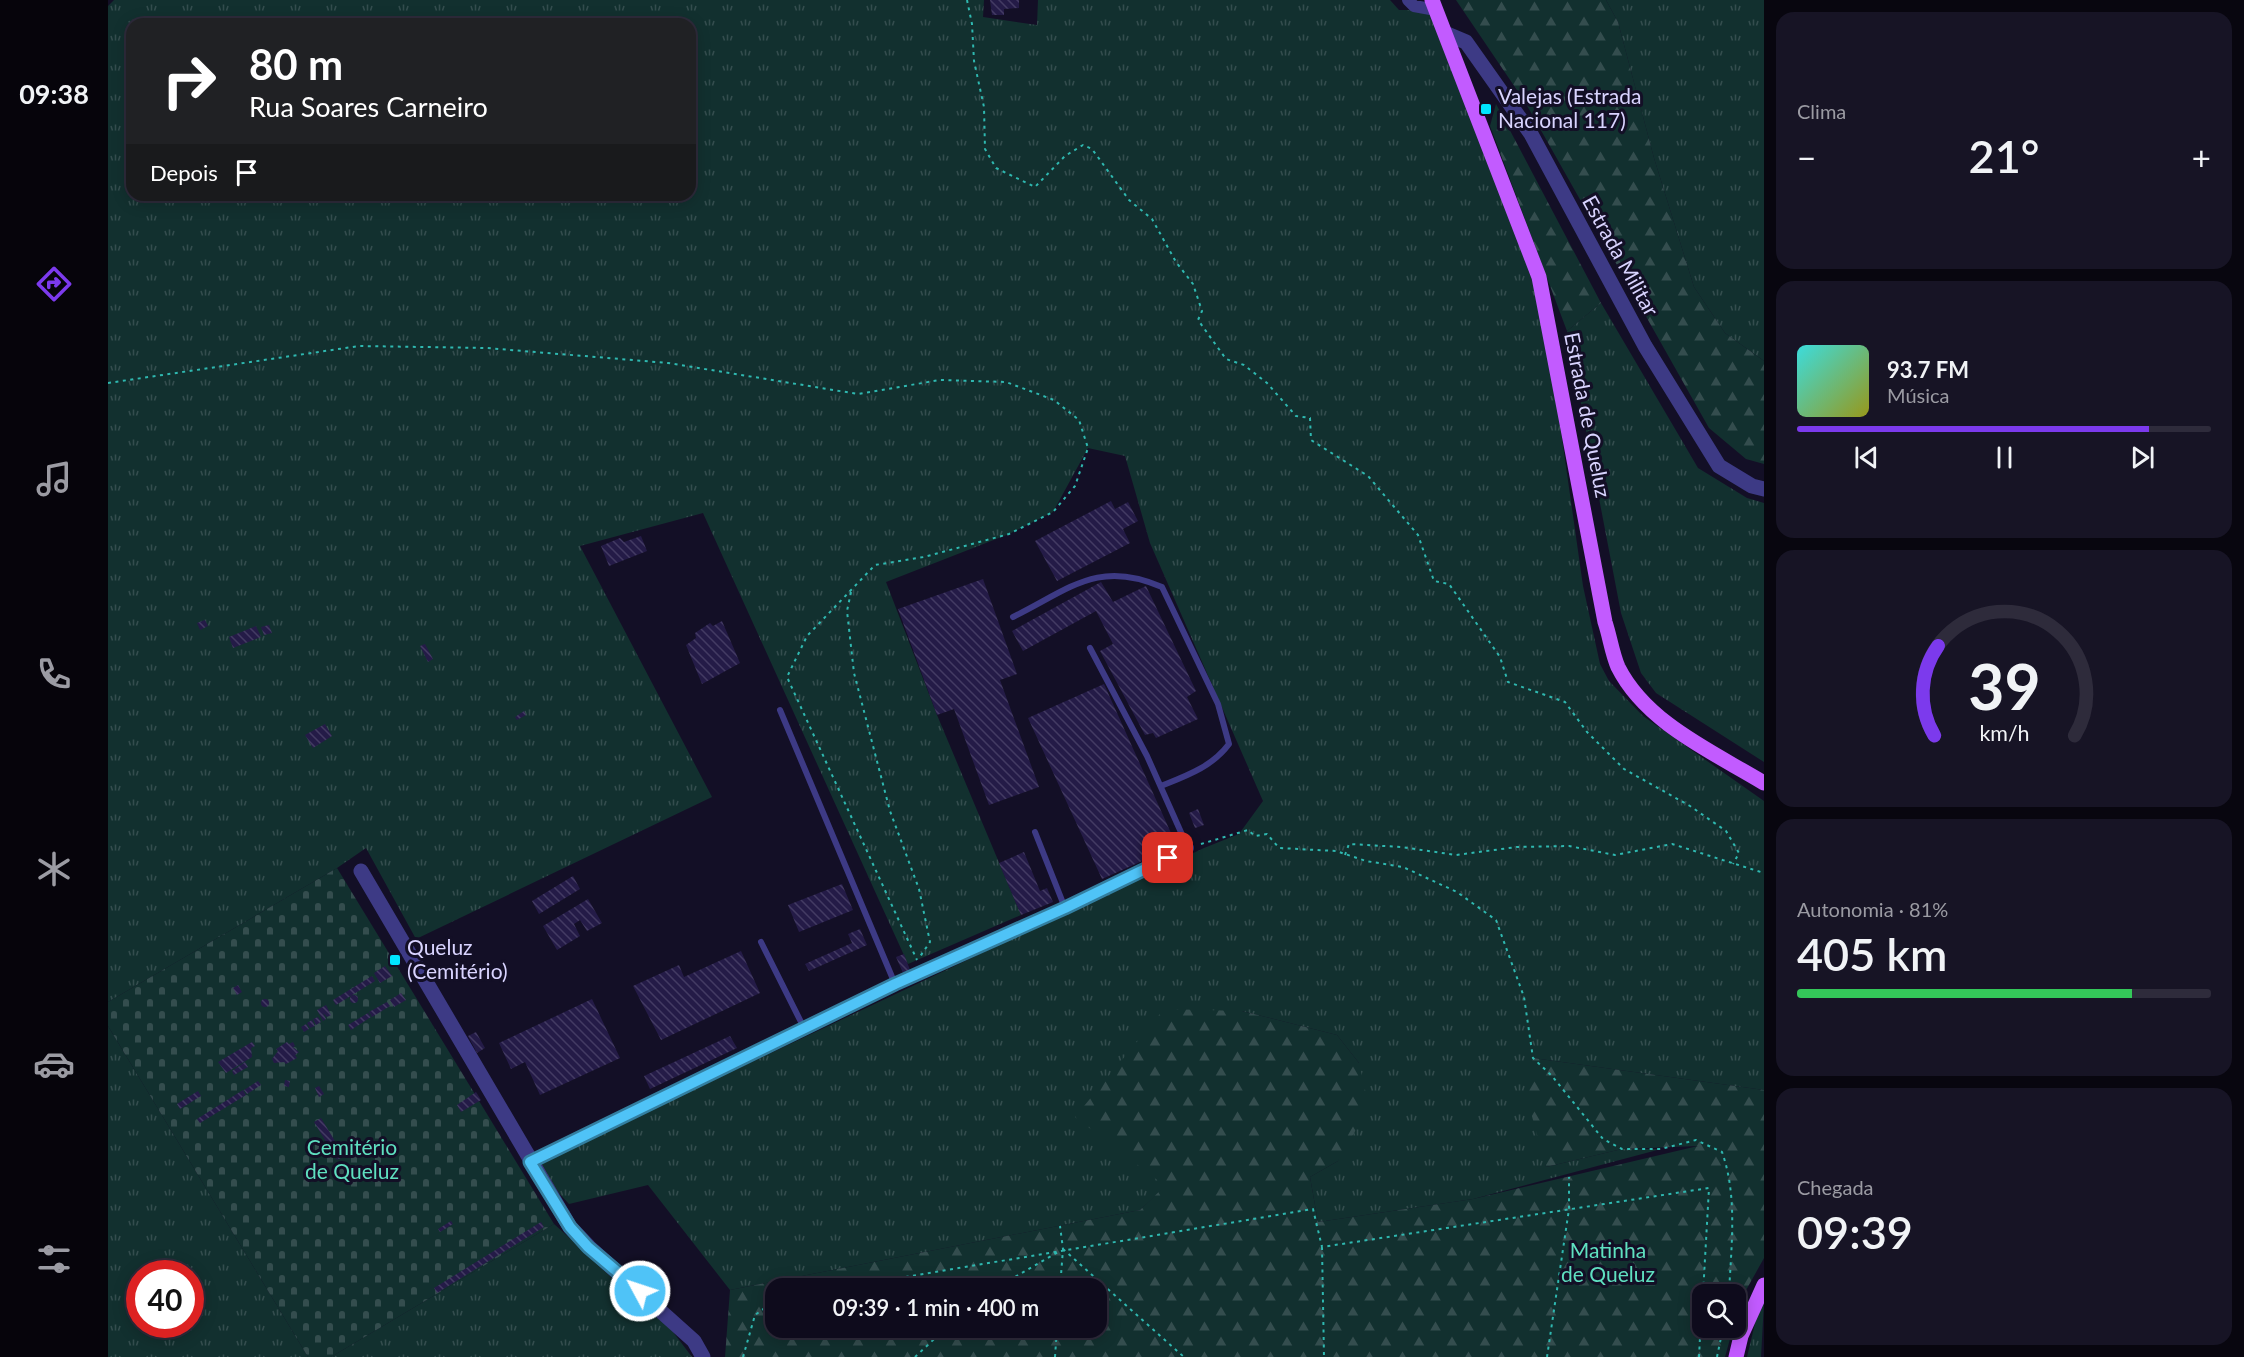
<!DOCTYPE html>
<html lang="pt">
<meta charset="utf-8">
<style>
:root{--surface:#0e0b1c;--page:#171425;--text:#f1f3f6;--muted:#9b9ba3;--line:#2e2b3b;--accent:#7c3aed}
body{margin:0;font-family:Lato,sans-serif;background:var(--page);color:var(--text);height:100vh;display:flex;flex-direction:column;font-size:22px;white-space:nowrap}
*{box-sizing:border-box;margin:0}
p{font-size:20px;color:var(--muted)}
.icon{flex:none;width:33px;height:33px;fill:none;stroke:currentColor;stroke-width:2;stroke-linecap:round;stroke-linejoin:round}
.map{position:relative;flex:1;overflow:hidden}
.drawer{display:flex;flex-direction:column;gap:12px;padding:12px;background:#08060f;width:480px}
.drawer>*{flex:none}
.banner{position:absolute;left:18px;top:18px;width:570px;height:183px;border-radius:18px;box-shadow:0 3px 15px #0003,0 0 0 2px var(--line);background:#202124;color:#fff;overflow:hidden}
.controls{position:absolute;left:1584px;top:1284px;display:grid;gap:12px}
.controls a{display:grid;place-items:center;width:54px;height:54px;border-radius:12px;background:var(--surface);box-shadow:0 3px 15px #0003,0 0 0 2px var(--line);font-size:30px}
.speed{position:absolute;left:18px;top:1260px;display:flex;gap:12px;font-size:30px;font-weight:700;text-align:center}
.speed>*{display:grid;place-content:center;width:78px;height:78px;border-radius:50%;background:var(--surface);box-shadow:0 3px 15px #0003,0 0 0 2px var(--line);line-height:1}
.speed .limit{border:9px solid #d22;background:#fff;color:#111}
.pin{position:absolute;display:grid;place-items:center;width:51px;height:51px;color:#fff;margin:-26px;border-radius:12px;box-shadow:0 3px 9px #0006}
.me{position:absolute;width:66px;margin:-33px;rotate:310deg;stroke-linejoin:round;filter:drop-shadow(0 0 4px #0008)}
.turn{display:flex;align-items:center;gap:21px;height:126px;padding:0 24px;font-size:27px}
.turn .icon{width:78px;height:78px;stroke-width:2.5}
.turn b{display:block;font-size:42px;line-height:51px}
.then{display:flex;align-items:center;height:57px;padding:0 24px;background:#0003;gap:12px;font-size:22px}
.big{font-size:45px;font-weight:600;line-height:1.1}
.drawer .card{flex:1;display:flex;flex-direction:column;justify-content:center;gap:9px;min-width:0;padding:0 21px;border-radius:18px;background:var(--page)}
.drawer .dial{align-items:center;gap:0}
.dial svg{height:156px;overflow:visible;fill:none;stroke:var(--line);stroke-width:7;stroke-linecap:round;text-anchor:middle}
.dial text{fill:var(--text);stroke:none}
.song{display:flex;align-items:center;gap:18px}
.cover{width:72px;height:72px;border-radius:9px;background:linear-gradient(135deg,hsl(180 70% 55%),hsl(60 70% 35%))}
.played{height:6px;border-radius:3px;background:linear-gradient(90deg,var(--accent) 85%,var(--line) 85%)}
.keys{display:flex;justify-content:space-around;direction:ltr}
.heat{display:flex;justify-content:space-between;align-items:center;font-size:33px;direction:ltr}
.charge{height:9px;border-radius:4px;background:linear-gradient(90deg,#34c759 81%,var(--line) 0)}
.trip{position:absolute;left:657px;top:1278px;width:342px;height:60px;border-radius:18px;background:var(--surface);box-shadow:0 3px 15px #0003,0 0 0 2px var(--line);font-weight:600;line-height:60px;text-align:center}
main{display:flex;flex:1;min-height:0}
.tab-bar{display:flex;flex-direction:column;width:108px;justify-content:space-around;align-items:center;background:#06040b;color:var(--muted)}
.tab-bar .icon{width:42px;height:42px}
.tab-bar .selected{color:var(--accent)}
.tab-bar b{font-size:27px;color:var(--text)}
.map>svg:first-child{display:block}
</style>
<main>
<nav class="tab-bar">
<b>09:38</b>
<svg class="icon selected" aria-label="directions" viewBox="0 0 24 24"><path d="M12 3l9 9-9 9-9-9zM9 14v-3h6M13 9l2 2-2 2"/></svg>
<svg class="icon" aria-label="music" viewBox="0 0 24 24"><path d="M9 18V5l10-2v13"/><circle cx="6" cy="18" r="3"/><circle cx="16" cy="16" r="3"/></svg>
<svg class="icon" aria-label="phone" viewBox="0 0 24 24"><path d="M5 4h4l2 5-3 2q2 4 5 5l2-3 5 2v4C11 20 4 13 5 4z"/></svg>
<svg class="icon" aria-label="climate" viewBox="0 0 24 24"><path d="M12 3v18M4 7l16 10M4 17L20 7"/></svg>
<svg class="icon" aria-label="car" viewBox="0 0 24 24"><path d="M5 17H2v-5l4-1 3-4h7l3 4 3 1v5h-3M9 17h6M6 11h13"/><circle cx="7" cy="17" r="2"/><circle cx="17" cy="17" r="2"/></svg>
<svg class="icon" aria-label="filters" viewBox="0 0 24 24"><path d="M4 7h16M4 17h16"/><circle cx="9" cy="7" r="2"/><circle cx="15" cy="17" r="2"/></svg>
</nav>
<div class="map">
<svg width="1656" height="1357" viewBox="0 0 1656 1357">
<defs>
<pattern id="grass-tufts" width="24" height="20" patternUnits="userSpaceOnUse" patternTransform="scale(1.5)"><rect width="24" height="20" fill="#12302f"/><path d="M3 7l-1-3M5 7V3M7 7l1-3M15 17l-1-3M17 17v-4M19 17l1-3" fill="none" stroke="#344d4e"/></pattern>
<pattern id="forest-firs" width="22" height="20" patternUnits="userSpaceOnUse" patternTransform="scale(1.5)"><rect width="22" height="20" fill="#12302f"/><path d="M5 1l3.5 6h-7zM16 11l3.5 6h-7z" fill="#344d4e"/></pattern>
<pattern id="cemetery-stones" width="16" height="16" patternUnits="userSpaceOnUse" patternTransform="scale(1.5)"><rect width="16" height="16" fill="#12302f"/><path d="M2 7V4a2 2 0 0 1 4 0v3zM10 15v-3a2 2 0 0 1 4 0v3z" fill="#344d4e"/></pattern>
<pattern id="building-back-hatch" width="6" height="6" patternUnits="userSpaceOnUse" patternTransform="scale(1.5)"><rect width="6" height="6" fill="#241b47"/><path d="M-1 5l2 2M0 0l6 6M5-1l2 2" fill="none" stroke="#433b63"/></pattern>
</defs>
<rect width="100%" height="100%" fill="#130f26"/>
<path fill="url(#grass-tufts)" fill-rule="evenodd" d="M6,0h870l-1,17 54,8 1,-25h352l9,10h37l103,267 44,309 17,78 9,17 34,35 121,85v289l-231,-32 13,109 76,-18h39l-188,50 -155,23 -8,-45 28,-16 21,-98 -22,-28 -95,-24 -76,175 -26,24 -410,80 -82,-105 -79,19 -39,-42 13,-1 661,-313 35,-14 24,-33 -113,-258 -25,-87 -37,-8 -35,64 -44,22 -123,48 51,133 84,200 -113,49 -205,-451 -123,33 132,251 -296,142 -50,-91 -29,20 -229,134v-996zM24,24h558v171h-558z
M1498,0h158v361l-39,-28 -31,-46 -40,-129 -36,-136z
M1493,303l97,165 49,30 17,5v259l-108,-69 -15,-20 -20,-60 -54,-282z
M0,1026l200,331h-200zM32,1274h50v50h-50z
M446,1224l116,104 22,29h-361z
M1656,1302l-3,55h-14l11,-46z"/>
<path fill="url(#forest-firs)" fill-rule="evenodd" d="M1348,0h150l12,22 36,136 40,129 31,46 39,28v103l-18,-5 -37,-31 -184,-326z
M1388,104l105,199 -34,28 -77,-205z
M1056,1009l78,2 95,24 22,28 10,44 -31,54 -28,16 8,45 155,-23 225,-53 -76,3 -76,18 -21,-76 8,-33 231,32v168l-24,43 -4,17v-24h-34v34h31l-8,29h-1000l5,-67 410,-80 25,-24 -90,-69zM988,1288v40h-320v-40z"/>
<path fill="url(#cemetery-stones)" d="M229,868l217,356 -223,133h-23l-200,-331v-24z"/>
<path fill="url(#building-back-hatch)" d="M882,0h29v8l-15,1v6h-12z
M1003,501l4,8 13,-7 10,19 -15,8 7,14 -73,38 -22,-40z
M533,536l6,15 -38,15 -8,-20 19,-8 4,4z
M875,579l34,95 -17,6 39,107 -50,18 -35,-96 -17,6 -39,-106z
M993,582l12,20 33,-16 50,105 -9,6 11,22 -42,19 -3,-5 -8,2 -45,-84 13,-7 -17,-33 -73,40 -11,-20z
M97,620l3,6 -8,4 -3,-7z
M614,621l18,42 -38,21 -16,-39 10,-7 -1,-5 15,-10 3,3z
M161,625l3,8 -8,2 -3,-8z
M148,626l5,11 -28,11 -4,-11z
M317,644l8,15 -5,3 -8,-16z
M996,684l67,149 -8,3 6,13 -67,30 -74,-161z
M416,711l2,4 -9,5 -2,-3z
M217,724l7,12 -19,12 -8,-13z
M1090,809l6,16 -9,3 -6,-15z
M916,852l16,39 7,-3 6,14 -32,13 -22,-52z
M465,876l7,13 -41,25 -7,-13z
M734,884l11,26 -54,22 -11,-27z
M480,899l14,24 -15,8 -7,-11 -6,4 6,12 -23,14 -14,-24z
M752,929l7,16 -58,26 -4,-7 47,-21 -4,-9z
M633,951l19,42 -99,47 -28,-54 46,-21 5,12z
M796,954l6,16 -7,3 -7,-16z
M277,966l7,10 -12,7 -6,-10z
M264,976l3,5 -39,24 -3,-5z
M130,985l4,7 -5,3 -4,-7z
M293,993l5,7 -12,7 -4,-7z
M242 999a4 4 0 1 1 8 0a4 4 0 1 1-8 0Z
M153 1003a4 4 0 1 1 8 0a4 4 0 1 1-8 0Z
M484,999l28,59 -80,37 -15,-33 -14,7 -12,-26z
M279,1002l3,4 -18,11 -3,-5z
M218,1005l5,10 -4,2 -4,-4 3,6 -3,2 -6,-11z
M260,1013l3,4 -20,13 -3,-5z
M210,1017l3,5 -5,3 -3,-6z
M204,1020l3,6 -5,2 -3,-5z
M198,1024l3,5 -5,3 -3,-5z
M368,1032l9,16 -8,5 -9,-17z
M622,1036l7,12 -87,41 -6,-13z
M144,1042l3,4 -4,2 1,9 -26,16 -8,-11z
M179,1042l2,2 4,-2 2,4 -2,1 6,5 -4,3 2,3 -11,6 -2,-2 -10,1 -2,-4 6,-8 -2,-2z
M137,1062l3,5 -14,8 -2,-4z
M177,1080l5,1 -1,6 -5,-1z
M150,1081l3,4 -14,9 -3,-4z
M211,1086l5,8 -5,3 -4,-9z
M135,1090l3,5 -46,28 -3,-4z
M90,1091l3,5 -21,13 -3,-5z
M368,1092l5,8 -20,12 -4,-7z
M213,1118l23,38 -7,4 -23,-38z
M343,1221l2,3 -13,8 -2,-3z
M433,1222l3,5 -107,66 -3,-5z"/>
<g fill="none" stroke-linecap="round" stroke-linejoin="round">
<path stroke="#2fb8b0" stroke-width="2" stroke-dasharray="3 4.5" stroke-linecap="butt" d="M859,0l5,24 2,37 10,46 1,42 11,19 39,19 30,-31 18,-11 9,4 37,51 23,19 24,43 17,22 9,27 -4,9 28,39 18,6 23,18 29,33 14,2 1,22 57,36 50,59 16,46 15,3 51,73 8,25 57,20 22,30 37,37 66,37 36,25 13,22 -6,11
M0,383l251,-37 128,2 181,15 190,31 82,-14 66,2 48,18 25,20 9,28 -13,38 -22,26 -44,22 -85,23 -49,8 -68,71 -20,41 130,283
M743,592l-4,19 7,62 36,138 29,78 11,53 -11,16
M1093,844l47,-14 7,6 12,-2 12,14 57,3 30,10 37,6 54,25 39,28 28,77 9,61 19,18 51,63 19,10h39l35,-9 26,12c16,45 9,95 7,142
M1237,855l4,-11 52,3 55,8 61,-8 52,-1 46,9 57,-11 92,29
M1214,1247l2,110
M955,1249l121,108
M731,1288l474,-79 9,38 387,-59 -6,106
M888,1288l64,-37
M952,1288l3,-39 -3,-23
M635,1357l12,-42 21,-15
M807,1357l31,-29
M947,1357l2,-29
M1439,1357l22,-148v-32
M1591,1357l3,-59
M1609,1357l6,-29"/>
<path stroke="#3d3a85" stroke-width="6" d="M905,617c57,-28 85,-58 149,-30l56,117 11,40c-17,23 -43,32 -68,42
M982,648l57,108 41,92
M672,710l115,274
M927,832l30,76
M653,942l43,86"/>
<path stroke="#3d3a85" stroke-width="12" d="M1300,0l6,6 22,4
M422,1162l365,-178 170,-76 123,-60"/>
<path stroke="#3d3a85" stroke-width="15" d="M1339,34l19,8 65,92 114,212 74,120 33,20 12,3
M253,871l209,356 19,20 105,94 9,16"/>
<path stroke="#c25bff" stroke-width="15" d="M1324,0l107,277 66,345c5,15 7,31 13,45 28,56 95,85 146,116
M1628,1357l5,-21 23,-51"/>
</g>
<g fill="none" stroke-linecap="round" stroke-linejoin="round">
<defs>
<path id="route" d="M532,1291l-52,-44 -18,-20 -40,-65 365,-178 170,-76 103,-50"/>
</defs>
<use href="#route" stroke="#337fa1" stroke-width="15"/>
<use href="#route" stroke="#4fc3f7" stroke-width="10"/>
</g>
<g fill="#00e5ff" stroke="#130f26" stroke-width="2">
<rect x="1372" y="103" width="12" height="12" rx="3"/>
<rect x="281" y="954" width="12" height="12" rx="3"/>
</g>
<g text-anchor="middle" stroke-width="6" stroke-linejoin="round" paint-order="stroke">
<g font-size="21" fill="#d9d4ff" stroke="#130f26" text-anchor="start">
<text x="1390" y="104">Valejas (Estrada<tspan x="1390" dy="24">Nacional 117)</tspan></text>
<text x="299" y="955">Queluz<tspan x="299" dy="24">(Cemitério)</tspan></text>
</g>
<g font-size="21" fill="#d9d4ff" stroke="#130f26">
<text transform="translate(1512 256) rotate(61)" y="7">Estrada Militar</text>
<text transform="translate(1479 415) rotate(79)" y="7">Estrada de Queluz</text>
</g>
<g font-size="21" fill="#5fe0c0" stroke="#130f26">
<text x="244" y="1155">Cemitério<tspan x="244" dy="24">de Queluz</tspan></text>
<text x="1500" y="1258">Matinha<tspan x="1500" dy="24">de Queluz</tspan></text>
</g>
</g>
</svg>
<div class="controls">
<a><svg class="icon" aria-label="search" viewBox="0 0 24 24"><circle cx="10" cy="10" r="6"/><path d="M15 15l6 6"/></svg></a>
</div>
<div class="speed"><div class="limit">40</div></div>
<div class="pin" style="left:1060px;top:858px;background:#d93025"><svg class="icon" aria-label="arrive" viewBox="0 0 24 24"><path d="M6 21V4h12l-3 4 3 4H6"/></svg></div>
<svg class="me" style="left:532px;top:1291px" viewBox="-20 -20 40 40"><circle r="17" fill="#4fc3f7" stroke="#fff" stroke-width="3"/><path d="M0-11L8 9 0 5-8 9z" fill="#fff"/></svg>
<div class="trip">09:39 · 1 min · 400 m</div>
<div class="banner">
<div class="turn"><svg class="icon" aria-label="right" viewBox="0 0 24 24"><path d="M7 20v-9h11M14 6l5 5-5 5"/></svg><div><b>80 m</b>Rua Soares Carneiro</div></div>
<div class="then">Depois<svg class="icon" aria-label="arrive" viewBox="0 0 24 24"><path d="M6 21V4h12l-3 4 3 4H6"/></svg></div>
</div>
</div>
<section class="drawer">
<div class="card"><p>Clima</p>
<div class="heat"><a>−</a><b class="big">21°</b><a>+</a></div>
</div>
<div class="card">
<div class="song"><i class="cover"></i><div><b>93.7 FM</b><p>Música</p></div></div>
<div class="played"></div>
<div class="keys"><svg class="icon" aria-label="previous" viewBox="0 0 24 24"><path d="M18 5L8 12l10 7zM5 5v14"/></svg><svg class="icon" aria-label="pause" viewBox="0 0 24 24"><path d="M8 5v14M16 5v14"/></svg><svg class="icon" aria-label="next" viewBox="0 0 24 24"><path d="M6 5l10 7-10 7zM19 5v14"/></svg></div>
</div>
<div class="card dial"><svg viewBox="0 0 100 80">
<path d="M14 69A42 42 0 1 1 86 69"/>
<path d="M14 69A42 42 0 0 1 16 23" stroke="#7c3aed"/>
<text x="50" y="56" font-size="32" font-weight="700">39</text>
<text x="50" y="72" font-size="11">km/h</text>
</svg></div>
<div class="card"><p>Autonomia · 81%</p><b class="big">405 km</b><div class="charge"></div></div>
<div class="card"><p>Chegada</p><b class="big">09:39</b></div>
</section>
</main>
